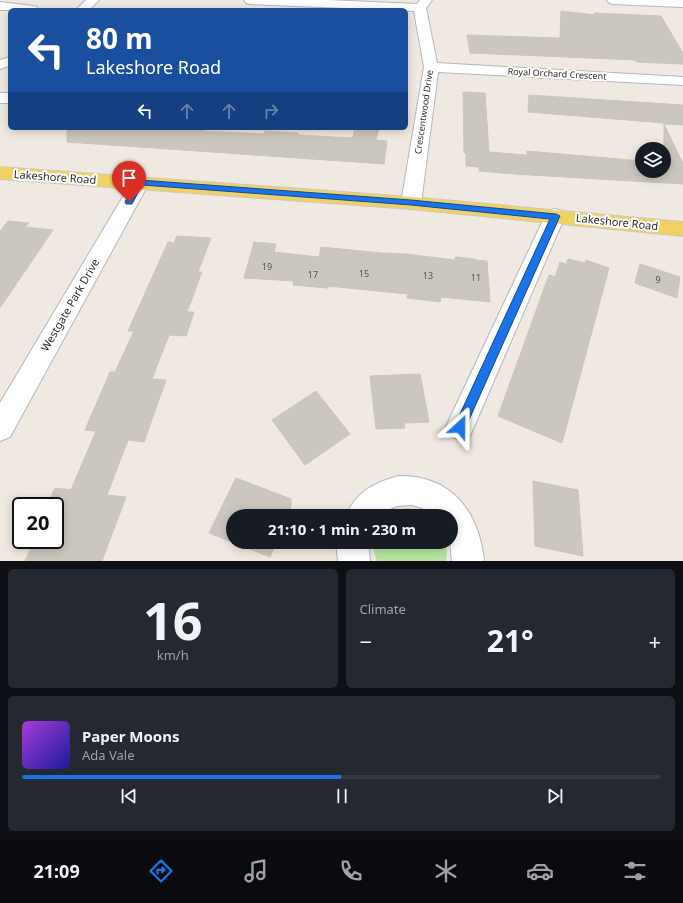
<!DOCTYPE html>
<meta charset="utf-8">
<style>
:root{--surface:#171b24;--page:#242831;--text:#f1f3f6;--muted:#9ea1a6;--line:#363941;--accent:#1a73e8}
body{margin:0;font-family:"Noto Sans",sans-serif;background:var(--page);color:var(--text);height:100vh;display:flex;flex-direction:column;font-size:15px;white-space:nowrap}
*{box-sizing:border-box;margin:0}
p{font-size:13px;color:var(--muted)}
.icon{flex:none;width:22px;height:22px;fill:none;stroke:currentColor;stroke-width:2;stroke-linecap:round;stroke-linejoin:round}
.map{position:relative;height:561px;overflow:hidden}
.details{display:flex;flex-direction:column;gap:8px;padding:8px;background:#0d0f14;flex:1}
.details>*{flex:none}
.banner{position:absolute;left:8px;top:8px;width:400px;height:122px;border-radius:6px;box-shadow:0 2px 10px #0003;background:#1a4fa0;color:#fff;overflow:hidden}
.buttons{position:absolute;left:635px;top:142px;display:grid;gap:8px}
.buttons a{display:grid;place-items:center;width:36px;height:36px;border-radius:50%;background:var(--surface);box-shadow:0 2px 10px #0003;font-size:20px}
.speed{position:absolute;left:12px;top:497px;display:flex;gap:8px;font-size:20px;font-weight:700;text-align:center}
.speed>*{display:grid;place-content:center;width:52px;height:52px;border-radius:50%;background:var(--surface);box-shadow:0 2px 10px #0003;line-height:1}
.speed .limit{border:2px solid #111;border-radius:6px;background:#fff;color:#111}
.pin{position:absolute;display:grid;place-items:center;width:34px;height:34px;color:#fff;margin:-41px -17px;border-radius:50% 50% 50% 0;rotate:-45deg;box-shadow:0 0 4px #0007}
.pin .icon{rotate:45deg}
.me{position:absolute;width:44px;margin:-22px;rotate:24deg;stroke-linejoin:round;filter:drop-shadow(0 0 3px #0008)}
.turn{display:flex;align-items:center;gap:14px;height:84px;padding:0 12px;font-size:18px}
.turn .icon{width:52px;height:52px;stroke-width:2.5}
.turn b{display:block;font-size:28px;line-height:34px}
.lanes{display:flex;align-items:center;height:38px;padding:0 12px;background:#0003;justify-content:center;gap:20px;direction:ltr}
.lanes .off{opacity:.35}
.big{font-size:30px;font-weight:700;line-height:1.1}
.details .card{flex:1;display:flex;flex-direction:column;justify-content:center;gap:6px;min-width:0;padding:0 14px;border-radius:6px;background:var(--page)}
.details .dial{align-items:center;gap:0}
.dial b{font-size:52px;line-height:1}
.song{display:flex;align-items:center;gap:12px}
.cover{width:48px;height:48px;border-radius:6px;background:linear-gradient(135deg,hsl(280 70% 55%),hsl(240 70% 35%))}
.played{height:4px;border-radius:2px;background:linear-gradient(90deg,var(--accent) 50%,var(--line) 50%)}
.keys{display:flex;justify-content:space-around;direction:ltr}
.heat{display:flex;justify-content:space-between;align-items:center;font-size:22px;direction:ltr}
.details .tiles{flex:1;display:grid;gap:8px;grid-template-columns:1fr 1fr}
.card:last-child{grid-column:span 2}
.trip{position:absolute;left:226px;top:509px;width:232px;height:40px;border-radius:20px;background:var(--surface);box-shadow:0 2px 10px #0003;font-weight:700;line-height:40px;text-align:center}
.menu{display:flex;height:64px;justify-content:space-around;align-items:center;background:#090b0e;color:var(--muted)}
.menu .icon{width:28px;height:28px}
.menu .active{color:var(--accent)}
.menu b{font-size:18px;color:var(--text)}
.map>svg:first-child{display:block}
</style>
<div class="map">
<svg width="683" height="561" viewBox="0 0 683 561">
<rect width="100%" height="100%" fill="#efe9e1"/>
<path fill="#b6e59e" d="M407,508l12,2 11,6h-45l11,-6z
M374,542h72l1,9 -1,10h-69l-4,-12z"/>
<path fill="#cbc7bf" stroke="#cbc5ba" d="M561,11l34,4 -1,-2 67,3 22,37v11l-47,-2v-2l-166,-7 -3,-18 93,3z
M463,92l22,1 4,59 38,3v-4l115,10v10h22v-48l-136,-11 1,-17 154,10v20l-19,-1 19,40v20l-169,-10 -35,-3v-4l-13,-1v-13h-2z
M67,128h136l-1,3 62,3 1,-3 33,2v2l53,3 2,-1 2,-9h24l-3,12 11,1 -3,23 -317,-22z
M8,221l21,2 -4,4 28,3 -53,78v-77z
M177,236l34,2 -13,34h4l-15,40h7l-8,24 -17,-1 -17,44 14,1 -22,62 -16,-2 -21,55 19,2 -24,64h-77l9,-20 21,3v-38h-8l8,-18 16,2 25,-59 -11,-1 25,-58h5l19,-41h-6l40,-89 6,1z
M254,242l22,2 -2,8 45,5 2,-10 60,6 25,1 49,6v-3l20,2v1l12,1 3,41 -49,-5 -1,5 -33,-4 1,-4 -80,-8v2l-35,-3 1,-4 -50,-3z
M568,259l17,4 1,-3 23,8 -47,175 -64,-27 51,-141 6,2 5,-15 6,2z
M640,264l40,13 -3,21 -42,-15z
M420,374l9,48 -25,1 1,5 -29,1 -6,-53z
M316,391l34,43 -45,31 -33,-45z
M236,478l55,21v8l-4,9h-54v26h44l-7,15 -61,-24z
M533,481l45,9 5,66 -48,-10z"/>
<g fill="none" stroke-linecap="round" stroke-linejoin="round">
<defs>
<path id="minor" d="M86,0h13l-10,10h-13z
M244,0h83l90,4 3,-4h12l-6,8 11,55 246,14v8l-245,-13 -17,131 -3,4 -7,2 -7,-2 -3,-4 23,-136 -10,-56 -164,-7 -4,-1z
M607,0h76v7l-70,-3 -4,-1z
M0,2l33,4 4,1 2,3h-39z
M10,57v9l-10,3v-9z
M0,93h10v10h-10z
M140,177l7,2 2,4 -139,254 -10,4v-38l131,-220 2,-4z
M555,209l7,2 3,5 -95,220 -10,4 -10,-4 -4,-9 4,-9 95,-202 3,-5z
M398,476c53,-1 81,35 86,85h-32l-2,-19 1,-26h-17l-12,-8 -10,-3 -14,1 -6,2 -11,8h-35c10,-24 28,-33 52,-40z
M336,542h32l2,19h-32z"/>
<path id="major" d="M0,167l411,30 272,25v14l-272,-27 -411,-30z"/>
</defs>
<use href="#minor" stroke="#b4b7c1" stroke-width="2"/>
<use href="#major" stroke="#c9c9c9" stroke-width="2"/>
<use href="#minor" fill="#fff" fill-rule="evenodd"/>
<use href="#major" fill="#f2d163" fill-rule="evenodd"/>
</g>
<path fill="#1a73e8" stroke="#114b97" d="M140,180l271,20 145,14 4,2 -96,215 -4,1 -4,-1 -2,-4 96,-208 -139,-14 -269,-20 -10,19h-6l-1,-2 12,-21z"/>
<g text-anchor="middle" stroke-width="4" stroke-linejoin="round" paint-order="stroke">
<g font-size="9" fill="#2e2e2e" stroke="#fff">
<text transform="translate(557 74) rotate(3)" y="3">Royal Orchard Crescent</text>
<text transform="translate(424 112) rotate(-82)" y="3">Crescentwood Drive</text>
</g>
<g font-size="9" fill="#555452">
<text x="267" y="270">19</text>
<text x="364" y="277">15</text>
<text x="313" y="278">17</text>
<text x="428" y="279">13</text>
<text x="476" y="281">11</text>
<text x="658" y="283">9</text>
</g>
<g font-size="11" fill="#2e2e2e" stroke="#fff">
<text transform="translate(55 177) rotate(4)" y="4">Lakeshore Road</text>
<text transform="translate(617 222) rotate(6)" y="4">Lakeshore Road</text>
<text transform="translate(70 305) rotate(-60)" y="4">Westgate Park Drive</text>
</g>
</g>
</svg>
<div class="buttons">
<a><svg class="icon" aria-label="layers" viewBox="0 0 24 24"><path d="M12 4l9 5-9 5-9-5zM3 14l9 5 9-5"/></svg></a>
</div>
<div class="speed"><div class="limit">20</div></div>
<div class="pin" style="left:129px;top:202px;background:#d93025"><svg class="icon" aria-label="arrive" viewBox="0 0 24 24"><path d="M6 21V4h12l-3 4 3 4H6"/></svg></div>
<svg class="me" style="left:460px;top:427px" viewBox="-20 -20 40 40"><path d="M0-17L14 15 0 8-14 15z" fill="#1a73e8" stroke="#fff" stroke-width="4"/></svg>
<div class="trip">21:10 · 1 min · 230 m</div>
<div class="banner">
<div class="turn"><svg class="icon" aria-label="left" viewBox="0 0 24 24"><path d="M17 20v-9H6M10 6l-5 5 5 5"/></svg><div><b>80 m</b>Lakeshore Road</div></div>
<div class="lanes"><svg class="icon" aria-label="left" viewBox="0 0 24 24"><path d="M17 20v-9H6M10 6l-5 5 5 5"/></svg><svg class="icon off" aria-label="ahead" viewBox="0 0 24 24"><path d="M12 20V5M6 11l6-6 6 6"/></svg><svg class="icon off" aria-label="ahead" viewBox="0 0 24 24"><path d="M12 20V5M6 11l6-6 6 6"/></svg><svg class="icon off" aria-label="right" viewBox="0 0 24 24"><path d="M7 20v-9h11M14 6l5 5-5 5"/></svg></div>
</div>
</div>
<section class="details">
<div class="tiles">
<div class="card dial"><b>16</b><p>km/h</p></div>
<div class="card"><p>Climate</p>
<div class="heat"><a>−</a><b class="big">21°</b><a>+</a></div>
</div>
<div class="card">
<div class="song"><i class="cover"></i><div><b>Paper Moons</b><p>Ada Vale</p></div></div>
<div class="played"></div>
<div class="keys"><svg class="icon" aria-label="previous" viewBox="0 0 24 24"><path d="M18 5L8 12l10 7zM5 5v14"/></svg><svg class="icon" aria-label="pause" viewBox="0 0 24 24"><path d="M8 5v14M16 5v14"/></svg><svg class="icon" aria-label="next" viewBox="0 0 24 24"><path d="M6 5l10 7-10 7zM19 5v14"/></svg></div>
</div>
</div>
</section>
<nav class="menu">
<b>21:09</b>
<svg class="icon active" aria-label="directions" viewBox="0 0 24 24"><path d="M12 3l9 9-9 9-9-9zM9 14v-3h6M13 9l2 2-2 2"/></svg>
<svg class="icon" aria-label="music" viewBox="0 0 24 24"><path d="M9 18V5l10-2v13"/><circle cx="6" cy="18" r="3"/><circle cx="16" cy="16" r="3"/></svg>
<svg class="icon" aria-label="phone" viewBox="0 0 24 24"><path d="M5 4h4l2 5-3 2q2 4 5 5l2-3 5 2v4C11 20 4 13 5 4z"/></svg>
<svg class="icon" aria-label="climate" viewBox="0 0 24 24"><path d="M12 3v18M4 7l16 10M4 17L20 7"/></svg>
<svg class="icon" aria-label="car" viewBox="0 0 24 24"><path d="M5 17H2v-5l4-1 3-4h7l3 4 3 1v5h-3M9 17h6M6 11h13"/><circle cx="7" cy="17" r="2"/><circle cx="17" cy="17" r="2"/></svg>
<svg class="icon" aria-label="filters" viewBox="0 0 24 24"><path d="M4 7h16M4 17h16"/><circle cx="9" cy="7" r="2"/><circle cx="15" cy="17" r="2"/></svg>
</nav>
